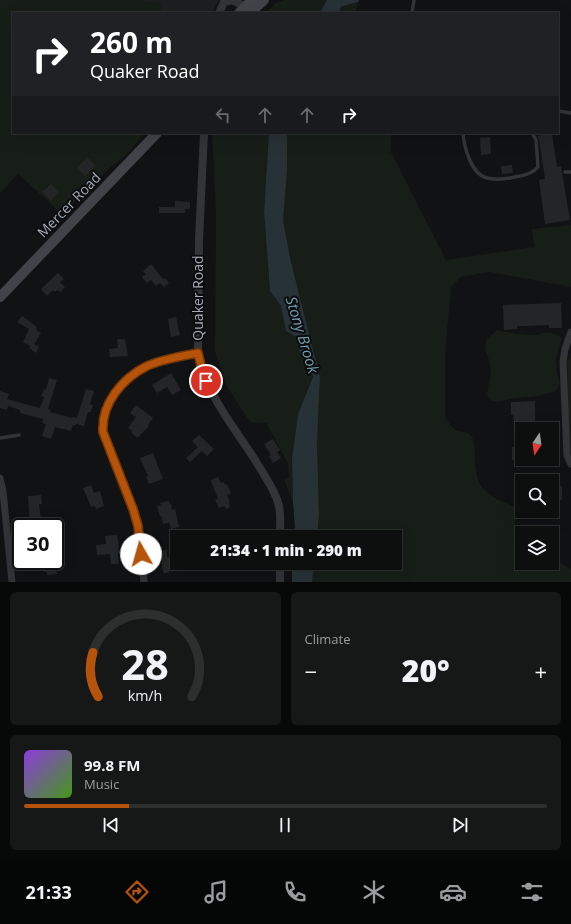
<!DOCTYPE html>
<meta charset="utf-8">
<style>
:root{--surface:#0d0e0e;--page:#161717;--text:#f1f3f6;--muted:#9a9c9e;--line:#2d2e2e;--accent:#b45309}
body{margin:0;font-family:"Open Sans",sans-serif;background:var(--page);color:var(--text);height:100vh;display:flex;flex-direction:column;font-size:15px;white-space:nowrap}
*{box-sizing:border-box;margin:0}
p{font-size:13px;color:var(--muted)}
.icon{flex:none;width:22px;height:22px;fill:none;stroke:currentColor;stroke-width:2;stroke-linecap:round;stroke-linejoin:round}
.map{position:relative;height:582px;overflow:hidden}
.side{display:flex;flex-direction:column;gap:10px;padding:10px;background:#070808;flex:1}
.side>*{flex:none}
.hud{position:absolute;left:12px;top:12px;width:547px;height:122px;border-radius:0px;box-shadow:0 4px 16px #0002,0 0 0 1px var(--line);background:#202124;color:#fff;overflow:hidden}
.needle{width:26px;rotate:193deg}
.buttons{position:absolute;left:515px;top:422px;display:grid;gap:8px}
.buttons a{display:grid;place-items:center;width:44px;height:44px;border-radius:0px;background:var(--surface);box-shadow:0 4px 16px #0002,0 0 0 1px var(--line);font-size:20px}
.speed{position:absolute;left:12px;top:518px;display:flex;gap:8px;font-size:20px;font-weight:700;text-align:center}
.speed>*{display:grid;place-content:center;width:52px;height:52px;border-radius:50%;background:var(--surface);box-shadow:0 4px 16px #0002,0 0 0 1px var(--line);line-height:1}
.speed .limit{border:2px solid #111;border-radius:6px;background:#fff;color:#111}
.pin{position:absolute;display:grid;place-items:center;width:34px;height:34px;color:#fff;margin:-17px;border:2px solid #fff;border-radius:50%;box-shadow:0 1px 4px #0007}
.me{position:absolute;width:44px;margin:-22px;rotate:353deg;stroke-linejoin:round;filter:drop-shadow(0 0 3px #0008)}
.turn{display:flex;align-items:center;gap:14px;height:84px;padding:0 12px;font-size:18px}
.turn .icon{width:52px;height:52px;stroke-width:2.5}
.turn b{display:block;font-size:28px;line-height:34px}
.lanes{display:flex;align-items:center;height:38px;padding:0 12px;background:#0003;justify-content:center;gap:20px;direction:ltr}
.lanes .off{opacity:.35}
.big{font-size:30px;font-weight:800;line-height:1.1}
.side .card{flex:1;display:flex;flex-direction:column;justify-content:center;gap:6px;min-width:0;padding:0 14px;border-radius:6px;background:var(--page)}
.side .dial{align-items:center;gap:0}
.dial svg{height:104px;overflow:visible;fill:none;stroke:var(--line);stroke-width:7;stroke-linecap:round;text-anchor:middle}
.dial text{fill:var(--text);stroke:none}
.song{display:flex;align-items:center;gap:12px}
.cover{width:48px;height:48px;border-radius:6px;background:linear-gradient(135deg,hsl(270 70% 55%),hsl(100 70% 35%))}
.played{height:4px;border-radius:2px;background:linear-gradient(90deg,var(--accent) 20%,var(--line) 20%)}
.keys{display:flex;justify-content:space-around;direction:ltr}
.heat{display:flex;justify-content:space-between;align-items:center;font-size:22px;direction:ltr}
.side .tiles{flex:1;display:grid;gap:10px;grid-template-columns:1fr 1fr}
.card:last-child{grid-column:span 2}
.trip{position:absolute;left:170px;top:530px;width:232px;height:40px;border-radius:0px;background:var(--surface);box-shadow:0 4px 16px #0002,0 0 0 1px var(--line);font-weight:800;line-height:40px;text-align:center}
.tabs{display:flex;height:64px;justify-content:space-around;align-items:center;background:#050606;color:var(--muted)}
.tabs .icon{width:28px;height:28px}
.tabs .active{color:var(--accent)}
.tabs b{font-size:18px;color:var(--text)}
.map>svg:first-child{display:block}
</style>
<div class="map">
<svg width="571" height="582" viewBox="0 0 571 582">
<rect width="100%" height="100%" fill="#111213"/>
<path fill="#1d1e20" d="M133,0h86l-7,13h-52l1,-9z"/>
<path fill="#171e18" d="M0,0h133l29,4 -2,9h-147v120h132l-16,19 -19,16 -48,46 -44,-40 -18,19z
M283,0h44l-7,13h-55l11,-10z
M358,2l-3,11h-22l2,-5z
M212,133h57l-5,79 6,79 11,15 5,25 10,6 3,13 12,20 2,7 -15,37 -6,44 1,44 -9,-23 5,-2 -1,-14 -22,-40 -16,-1 -24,-37 -11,-34 1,-139z
M287,133h104v19l55,108 88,-13 -2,-18 39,-4v62l-81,-15 -29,5 -10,10 -6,68v63c3,4 7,9 11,12 5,3 12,0 16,7 3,6 3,16 3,22 1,33 13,36 40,48v17l3,43h12l3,-4h19v-5l19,11v13h-259l2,-19h81v-26h-78l2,-22 -2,-74 3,-64 -29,-115 -8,-41 4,-49z
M497,330c13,3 27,5 41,5 4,-1 2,-1 6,-2 7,-1 12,1 18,5l-6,21 1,14 3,9 -4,9 -17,5 -24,2 -18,4 -7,-2 -3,-6 4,-22 -2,-12 -4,-12 1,-8z
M571,355v105l-2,-4 -2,-95z"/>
<path fill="#273237" d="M327,0h32l-1,2 -23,6 -2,5h-13z
M269,133h18v39l-4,49 8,41 29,115 -3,64 2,74 -2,22h-23l1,-10 -2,-25 -1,-44 6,-44 15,-37 -2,-7 -12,-20 -3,-13 -10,-6 -5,-25 -11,-15 -6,-79z
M292,563h22l-2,19h-20z"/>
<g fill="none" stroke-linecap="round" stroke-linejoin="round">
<path stroke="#273237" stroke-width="12" d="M333,13l3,-13"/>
</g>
<path fill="#242527" d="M552,134l5,33 4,-1 9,54 -25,4 -6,-44 6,-1 -6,-39 -2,-4z
M490,137l1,17 -10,1 -1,-17z
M87,157l8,9 -10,10 -8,-8z
M512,165l1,8 -11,1 -1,-8z
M51,184l8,8 -8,9 -9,-9z
M175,201l15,1v7h-5v4h-26v-6h16z
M151,264l12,15 2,-1 4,5 -5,4 -4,-4 -4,3 -5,-6 -4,3 -5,-6 4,-3 -3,-3z
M58,273l6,6 -4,3 5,5 -5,5 -3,-2 -2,2 -2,-2 -6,6 -6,-7z
M561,303l1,25h-13v-3l-20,1h-12v3l-13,1 -1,-25z
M22,316l15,11 -1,3 5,3 -7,11 5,3 -3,6 -7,-5 1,-2 -7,-4 6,-13 -12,-7z
M176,317l4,18 -9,2 -3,-18z
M117,339h8l3,17 -18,1 -1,-8 9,-1z
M171,373l10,17 -9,5 -5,-8 -10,6 -5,-8z
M49,378l8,2 -9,29 3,1 -1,2 22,6 1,-1 4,1 9,-29 8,2 -4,13 3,1 -2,7h-3l-4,14 -8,-2 -1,2 -2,-1 -2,6 -16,-4 -4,12 -9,-3 4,-12 -4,-1 1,-4 -23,-6v-3l-12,-4 -1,4 -7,-2v-17l9,3 -2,5 33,9 4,-11 -3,-1 3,-7 2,1z
M535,401v26h-2v2h-11v31h-10v-13h2v-8h1v-16h-1l-1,-8h-2v-13z
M136,405l17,13 -5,7 1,1 -12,12 -6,-6 1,-1 -4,-3 8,-11 -6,-4z
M199,435l15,14 -7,7 -5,-5 -12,11 -4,-4 12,-11 -6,-6z
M273,439l7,11 -3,2 4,6 -8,5 -4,-7 2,-1 -7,-11z
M153,453l10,26 -14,5 -3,-7 2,-1 -8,-18z
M218,477l3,6 3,-1 1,3 2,-1 4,9 -4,2 3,7 -1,1 1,4 -4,2 -2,-3 -5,2 -4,-8 3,-2 -6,-14 -1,-4z
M91,485l3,8 6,-2 4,15 -8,3 -1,-3 -4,1 -8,-19z
M552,485l10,1v14h-3v2h-7z
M522,487v14h-7v-13z
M41,495l1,9h-3l3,23h-12l-2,-31z
M169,501v3l2,-1 1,7 3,-1 4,18 -8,2 -2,-6 -6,1 -2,-8h-1l-3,-10 4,-1 -1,-2z
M117,535l3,18h-2l1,11h-8l-1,-10 -13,1 -1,-10 10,-1 -1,-8z
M161,550h6v7h5v2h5l1,10h-9v4h-6v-4h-1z
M43,561h11l3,13 -10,1v-3h-3z"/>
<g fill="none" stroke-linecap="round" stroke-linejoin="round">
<path stroke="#323438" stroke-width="3.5" d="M412,13l2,-13
M558,111l13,2
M463,133c1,14 8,41 24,45 9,2 20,1 28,-1 8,-1 18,-4 23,-10l-2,-27 -4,-7
M565,172h6
M0,438l19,-3"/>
<path stroke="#323438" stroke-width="7" d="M571,332l-6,17 -2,13 4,94 4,8
M0,478l3,13 9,91
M144,582l-6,-56 -5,-17 -28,-69c-9,-31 15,-61 43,-74 15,-7 33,-10 50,-13"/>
<path stroke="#323438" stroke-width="8" d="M224,2l8,-2 8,4
M219,13l6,-13
M204,133l-5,107 -1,113c10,47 38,75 62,115 7,12 16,24 19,38 2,10 1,21 1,31
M280,582v-19"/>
<path stroke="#404348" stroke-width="10" d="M239,13l13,-13
M250,13l14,-13
M0,297l157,-164"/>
</g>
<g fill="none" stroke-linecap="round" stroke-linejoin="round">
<defs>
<path id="route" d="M141,554l-3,-28 -5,-17 -30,-77c-2,-29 20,-54 44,-66 16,-7 34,-10 51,-13l4,17 4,11"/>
</defs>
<use href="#route" stroke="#753606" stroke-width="10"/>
<use href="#route" stroke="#b45309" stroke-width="7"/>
</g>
<g text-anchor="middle" stroke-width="4" stroke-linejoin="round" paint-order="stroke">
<g font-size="14" fill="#a2aab5" stroke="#0c0d0e">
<text transform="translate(69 205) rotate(-46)" y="5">Mercer Road</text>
<text transform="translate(198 298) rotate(-90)" y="5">Quaker Road</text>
</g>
<g font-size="15" font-style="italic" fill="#769eb2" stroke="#0c0d0e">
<text transform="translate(302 335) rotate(73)" y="5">Stony Brook</text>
</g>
</g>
</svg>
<div class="buttons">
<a><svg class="needle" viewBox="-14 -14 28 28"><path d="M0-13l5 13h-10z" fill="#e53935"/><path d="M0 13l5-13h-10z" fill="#9a9c9e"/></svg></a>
<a><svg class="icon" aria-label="search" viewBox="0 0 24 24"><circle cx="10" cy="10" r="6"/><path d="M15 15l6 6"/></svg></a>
<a><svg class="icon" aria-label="layers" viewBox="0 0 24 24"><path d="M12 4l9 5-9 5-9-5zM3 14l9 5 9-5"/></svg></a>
</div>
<div class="speed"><div class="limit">30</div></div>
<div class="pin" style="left:206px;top:381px;background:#d93025"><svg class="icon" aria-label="arrive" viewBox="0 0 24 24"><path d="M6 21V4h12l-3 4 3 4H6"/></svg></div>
<svg class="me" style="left:141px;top:554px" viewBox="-20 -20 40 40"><circle r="19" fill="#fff"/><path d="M0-13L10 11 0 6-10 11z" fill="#b45309"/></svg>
<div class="trip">21:34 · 1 min · 290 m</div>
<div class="hud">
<div class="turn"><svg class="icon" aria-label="right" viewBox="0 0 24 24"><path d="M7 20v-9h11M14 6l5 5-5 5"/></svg><div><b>260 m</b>Quaker Road</div></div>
<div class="lanes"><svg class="icon off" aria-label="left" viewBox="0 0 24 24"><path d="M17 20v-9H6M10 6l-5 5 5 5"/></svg><svg class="icon off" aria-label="ahead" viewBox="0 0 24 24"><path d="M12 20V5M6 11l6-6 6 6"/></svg><svg class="icon off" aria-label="ahead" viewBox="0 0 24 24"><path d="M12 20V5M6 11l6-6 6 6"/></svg><svg class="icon" aria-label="right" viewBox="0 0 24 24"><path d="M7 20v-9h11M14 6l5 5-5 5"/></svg></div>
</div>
</div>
<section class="side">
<div class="tiles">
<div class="card dial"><svg viewBox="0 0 100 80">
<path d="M14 69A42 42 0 1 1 86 69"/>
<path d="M14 69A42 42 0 0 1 10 35" stroke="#b45309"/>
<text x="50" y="56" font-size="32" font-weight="700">28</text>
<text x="50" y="72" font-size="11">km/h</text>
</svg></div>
<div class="card"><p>Climate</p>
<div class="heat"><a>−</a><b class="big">20°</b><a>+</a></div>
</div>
<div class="card">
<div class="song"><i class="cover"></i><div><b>99.8 FM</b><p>Music</p></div></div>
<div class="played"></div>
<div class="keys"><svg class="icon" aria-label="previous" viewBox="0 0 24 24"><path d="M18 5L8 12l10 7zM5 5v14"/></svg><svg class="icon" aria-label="pause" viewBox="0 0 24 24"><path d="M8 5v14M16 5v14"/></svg><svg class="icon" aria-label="next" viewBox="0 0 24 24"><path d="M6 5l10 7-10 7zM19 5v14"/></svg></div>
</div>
</div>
</section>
<nav class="tabs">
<b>21:33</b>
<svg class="icon active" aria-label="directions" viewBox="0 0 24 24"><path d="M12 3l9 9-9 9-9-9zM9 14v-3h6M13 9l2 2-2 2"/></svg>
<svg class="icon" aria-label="music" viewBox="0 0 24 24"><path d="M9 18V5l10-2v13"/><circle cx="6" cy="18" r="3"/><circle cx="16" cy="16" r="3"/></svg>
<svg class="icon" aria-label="phone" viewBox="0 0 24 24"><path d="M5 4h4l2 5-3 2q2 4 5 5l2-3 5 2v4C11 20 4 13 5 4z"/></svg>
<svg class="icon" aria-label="climate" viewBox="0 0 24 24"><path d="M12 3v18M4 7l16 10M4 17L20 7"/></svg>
<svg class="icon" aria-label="car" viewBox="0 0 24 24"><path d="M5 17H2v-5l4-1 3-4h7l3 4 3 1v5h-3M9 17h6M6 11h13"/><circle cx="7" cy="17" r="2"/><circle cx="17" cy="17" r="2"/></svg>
<svg class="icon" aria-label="filters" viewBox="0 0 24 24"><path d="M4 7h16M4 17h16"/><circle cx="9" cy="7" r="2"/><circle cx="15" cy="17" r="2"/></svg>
</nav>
